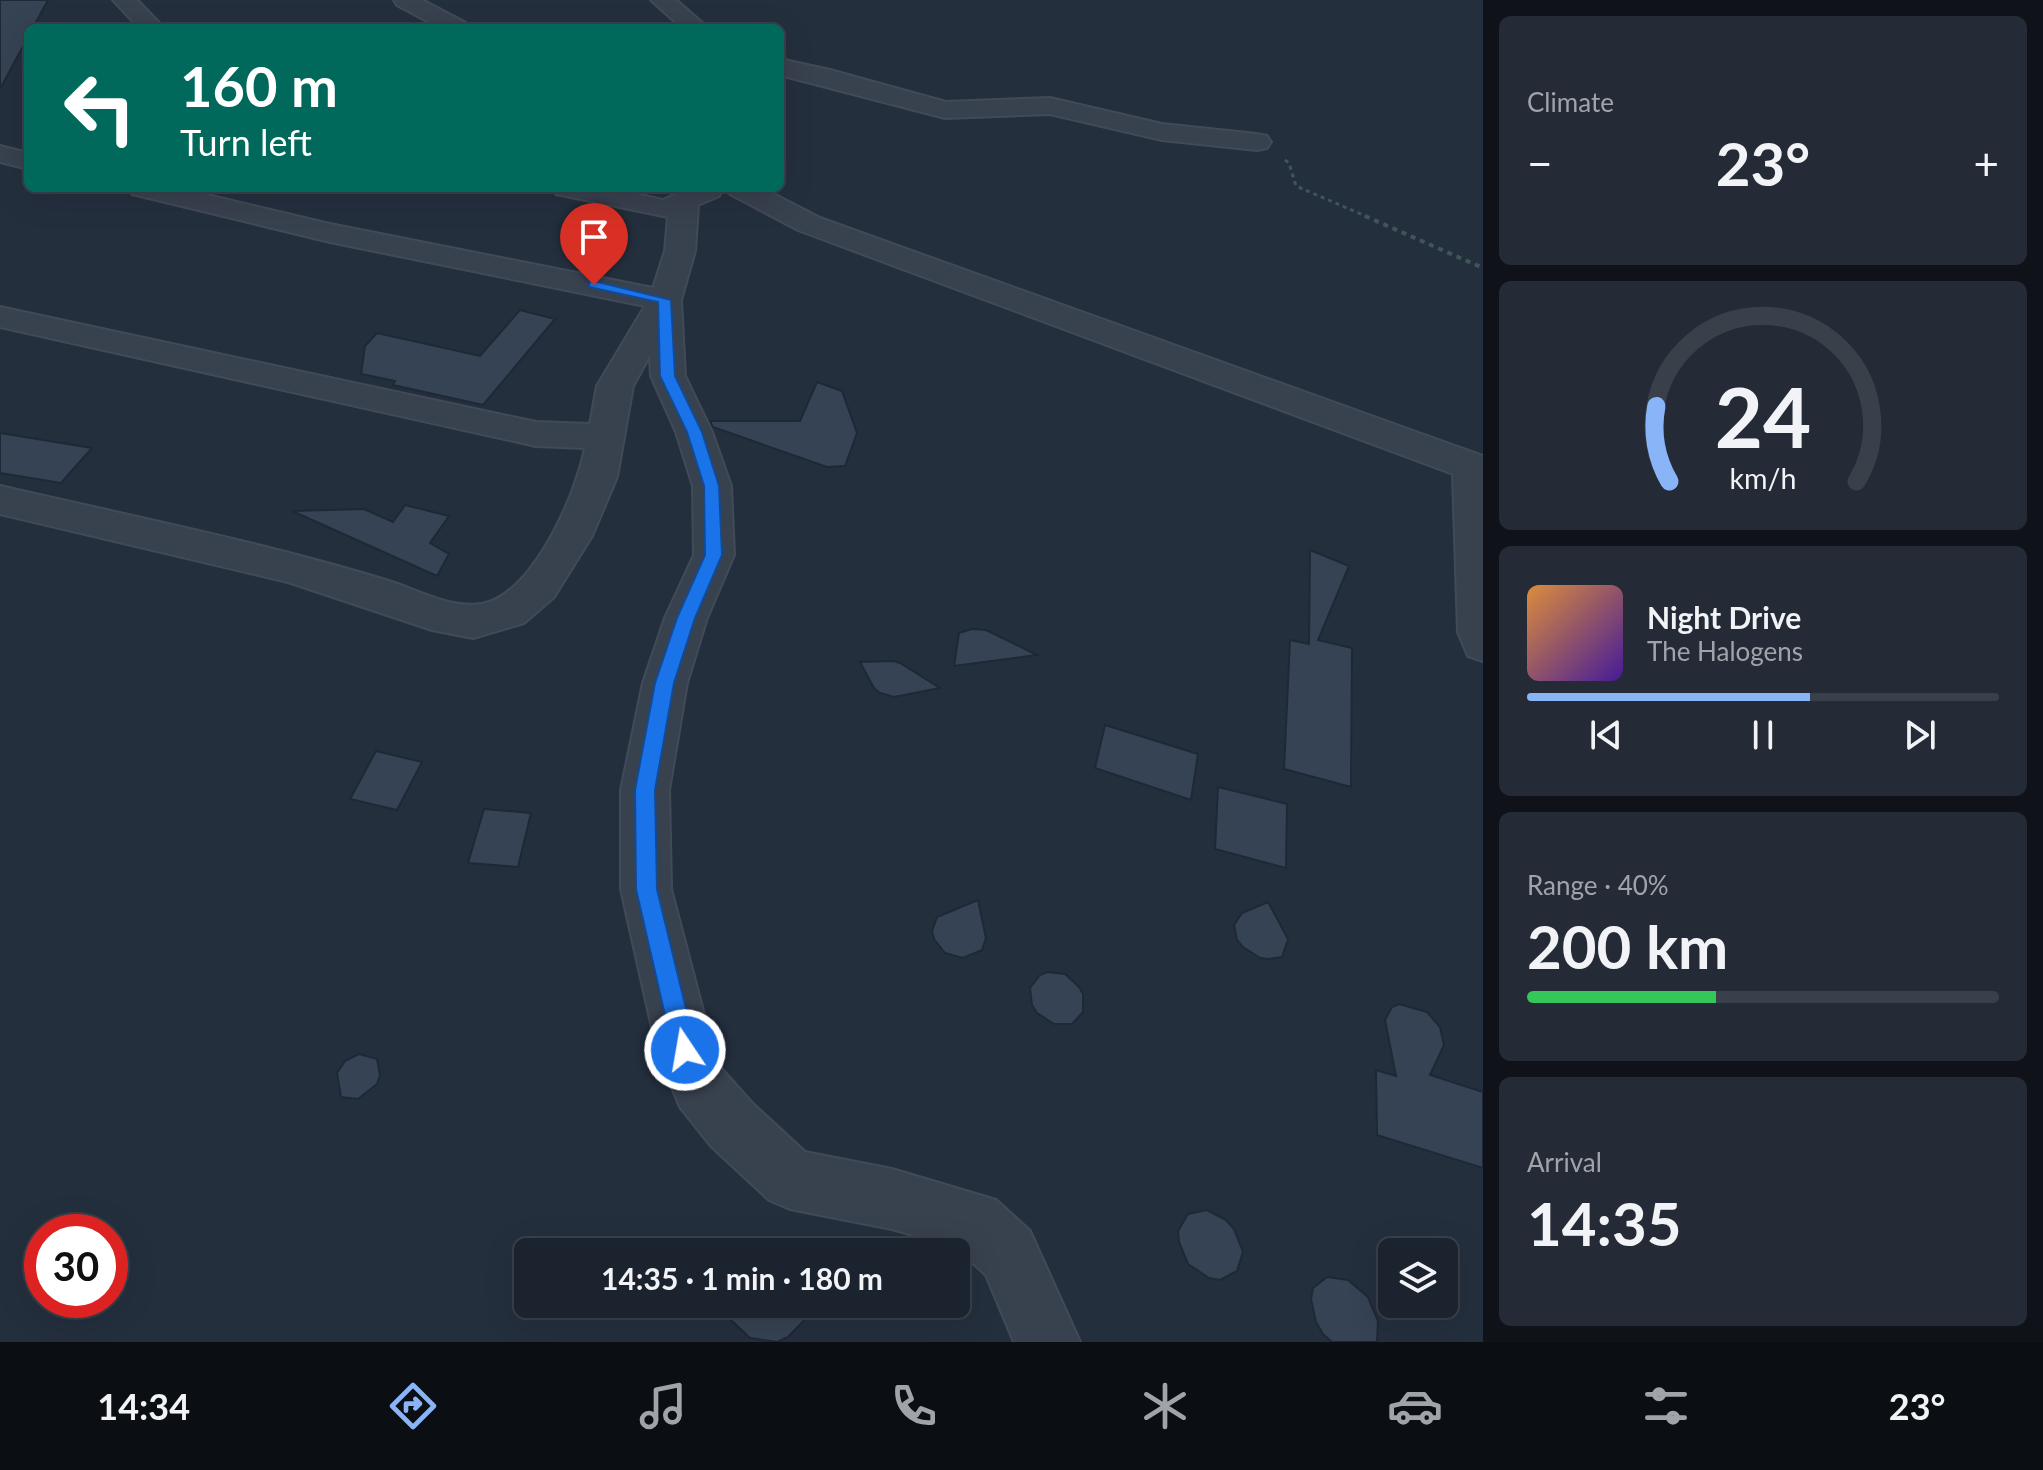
<!DOCTYPE html>
<meta charset="utf-8">
<style>
:root{--surface:#1b232e;--page:#242b36;--text:#f1f3f6;--muted:#a0a4aa;--line:#39404a;--accent:#8ab4f8}
body{margin:0;font-family:Lato,sans-serif;background:var(--page);color:var(--text);height:100vh;display:flex;flex-direction:column;font-size:30px;white-space:nowrap}
*{box-sizing:border-box;margin:0}
p{font-size:26px;color:var(--muted)}
.icon{flex:none;width:44px;height:44px;fill:none;stroke:currentColor;stroke-width:2;stroke-linecap:round;stroke-linejoin:round}
.map{position:relative;flex:1;overflow:hidden}
.panel{display:flex;flex-direction:column;gap:16px;padding:16px;background:#0f1319;width:560px}
.panel>*{flex:none}
.top-card{position:absolute;left:24px;top:24px;width:760px;height:168px;border-radius:12px;box-shadow:0 8px 32px #0002,0 0 0 2px var(--line);background:#00695c;color:#fff;overflow:hidden}
.fabs{position:absolute;left:1378px;top:1238px;display:grid;gap:16px}
.fabs a{display:grid;place-items:center;width:80px;height:80px;border-radius:12px;background:var(--surface);box-shadow:0 8px 32px #0002,0 0 0 2px var(--line);font-size:40px}
.speed{position:absolute;left:24px;top:1214px;display:flex;gap:16px;font-size:40px;font-weight:700;text-align:center}
.speed>*{display:grid;place-content:center;width:104px;height:104px;border-radius:50%;background:var(--surface);box-shadow:0 8px 32px #0002,0 0 0 2px var(--line);line-height:1}
.speed .limit{border:12px solid #d22;background:#fff;color:#111}
.pin{position:absolute;display:grid;place-items:center;width:68px;height:68px;color:#fff;margin:-82px -34px;border-radius:50% 50% 50% 0;rotate:-45deg;box-shadow:0 0 8px #0007}
.pin .icon{rotate:45deg}
.me{position:absolute;width:88px;margin:-44px;rotate:348deg;stroke-linejoin:round;filter:drop-shadow(0 0 6px #0008)}
.turn{display:flex;align-items:center;gap:28px;height:168px;padding:0 24px;font-size:36px}
.turn .icon{width:104px;height:104px;stroke-width:2.5}
.turn b{display:block;font-size:56px;line-height:68px}
.big{font-size:60px;font-weight:700;line-height:1.1}
.panel .widget{flex:1;display:flex;flex-direction:column;justify-content:center;gap:12px;min-width:0;padding:0 28px;border-radius:12px;background:var(--page)}
.panel .dial{align-items:center;gap:0}
.dial svg{height:208px;overflow:visible;fill:none;stroke:var(--line);stroke-width:7;stroke-linecap:round;text-anchor:middle}
.dial text{fill:var(--text);stroke:none}
.song{display:flex;align-items:center;gap:24px}
.cover{width:96px;height:96px;border-radius:12px;background:linear-gradient(135deg,hsl(30 70% 55%),hsl(260 70% 35%))}
.played{height:8px;border-radius:4px;background:linear-gradient(90deg,var(--accent) 60%,var(--line) 60%)}
.keys{display:flex;justify-content:space-around;direction:ltr}
.heat{display:flex;justify-content:space-between;align-items:center;font-size:44px;direction:ltr}
.charge{height:12px;border-radius:6px;background:linear-gradient(90deg,#34c759 40%,var(--line) 0)}
.trip{position:absolute;left:514px;top:1238px;width:456px;height:80px;border-radius:12px;background:var(--surface);box-shadow:0 8px 32px #0002,0 0 0 2px var(--line);font-weight:700;line-height:80px;text-align:center}
.tabs{display:flex;height:128px;justify-content:space-around;align-items:center;background:#0b0e12;color:var(--muted)}
.tabs .icon{width:56px;height:56px}
.tabs .active{color:var(--accent)}
.tabs b{font-size:36px;color:var(--text)}
main{display:flex;flex:1;min-height:0}
.map>svg:first-child{display:block}
</style>
<main>
<div class="map">
<svg width="1483" height="1342" viewBox="0 0 1483 1342">
<rect width="100%" height="100%" fill="#242f3e"/>
<path fill="#364354" stroke="#1f2835" stroke-width="2" d="M0,0h48l-15,28h-5v9l-28,52z
M520,310l35,9 -72,86 -90,-20 2,-4 -34,-7 4,-28 12,-13 103,23z
M817,382l25,9 15,42 -12,33 -18,1 -114,-40 -3,-6h90z
M0,433l92,15 -31,35 -61,-10z
M405,505l44,11 -19,27 19,11 -12,22 -145,-65 72,-2 29,13z
M1310,550l39,16 -31,74 34,8 -1,139 -67,-18 6,-129 19,4z
M972,629l14,1 51,25 -83,11 5,-33z
M893,661l7,2 40,25 -46,9 -14,-4 -6,-5 -14,-26z
M1105,725l93,29 -7,46 -96,-32z
M376,751l46,11 -25,48 -47,-11z
M1218,787l69,17 -1,64 -71,-19z
M484,809l47,4 -13,54 -50,-4z
M978,900l8,38 -4,12 -19,8 -18,-5 -11,-14 -2,-8 5,-14z
M1268,902l20,37 -6,18 -13,2 -9,-1 -17,-11 -6,-7 -3,-15 8,-12z
M1047,972l18,2 14,13 4,7v18l-11,12h-18l-17,-11 -5,-8 -2,-17 10,-13z
M1399,1004l28,8 13,15 4,18 -14,30 53,17v76l-106,-33 -1,-65 20,6 -11,-56 7,-13z
M359,1054l18,5 3,16 -3,9 -19,15 -17,-2 -4,-24 8,-12z
M1207,1210l19,10 8,9 9,23 -6,19 -17,9 -11,-2 -21,-14 -9,-22 -1,-11 10,-17z
M1327,1277l21,3 20,17 10,24 -1,21h-45l-9,-8 -7,-12 -5,-23 2,-11z
M714,1304h106l-32,33 -11,5 -27,-4z"/>
<g fill="none" stroke-linecap="round" stroke-linejoin="round">
<defs>
<path id="minor" d="M113,0h24l27,28h-25z
M394,0h28l44,23 4,5h-30l-43,-23z
M651,0h25l32,28h-26z
M780,59l50,11 116,32 104,-4 112,26 95,10 10,2 4,6 -4,6 -10,2 -95,-10 -112,-26 -105,4 -165,-43z
M0,146l28,7v16l-28,-7z
M128,188h50l152,36 323,64 12,-37 3,-34 -112,-23 -4,-6h56l55,12 26,-12h33l-3,8 -21,9 -3,46 -14,49 4,76 27,56 19,54 3,69 -27,63 -20,65 -18,107 2,99 42,160 7,18 33,37 52,48 87,17 104,31 34,31 50,111h-66l-28,-67 -29,-27 -65,-19 -102,-20 -21,-9 -58,-54 -31,-39 -23,-57 -36,-161v-99l22,-107 22,-65 29,-63 -1,-69 -17,-54 -25,-56 -1,-21 -17,31 -16,91 -25,59 -38,61 -30,26 -51,15 -41,-8 -144,-48 -288,-68v-28c130,30 261,56 389,95 32,10 71,34 105,19 44,-20 82,-106 91,-152l-49,-2 -536,-119v-20l536,115 54,2 7,-38 48,-80 -315,-64 -198,-48z
M726,188h36l58,30 663,238v205l-15,-5 -10,-24 -5,-158 -655,-244 -68,-36z"/>
</defs>
<use href="#minor" stroke="#414a57" stroke-width="4"/>
<path stroke="#3f5557" stroke-width="3" stroke-dasharray="4 4" stroke-linecap="butt" d="M1285,160l4,3 7,23 74,32"/>
<path stroke="#3f5557" stroke-width="4" stroke-dasharray="5 5" stroke-linecap="butt" d="M1365,216l118,52"/>
<use href="#minor" fill="#38414e" fill-rule="evenodd"/>
</g>
<path fill="#1a73e8" stroke="#114b97" stroke-width="2" d="M594,281l77,19 4,76 27,56 17,54 3,69 -27,63 -21,65 -19,107 2,99 39,161 -3,8 -8,4 -8,-4 -4,-8 -37,-161 -1,-99 20,-107 22,-65 28,-63 -1,-69 -17,-54 -27,-56 -2,-74 -69,-15v-5z"/>
</svg>
<div class="fabs">
<a><svg class="icon" aria-label="layers" viewBox="0 0 24 24"><path d="M12 4l9 5-9 5-9-5zM3 14l9 5 9-5"/></svg></a>
</div>
<div class="speed"><div class="limit">30</div></div>
<div class="pin" style="left:594px;top:285px;background:#d93025"><svg class="icon" aria-label="arrive" viewBox="0 0 24 24"><path d="M6 21V4h12l-3 4 3 4H6"/></svg></div>
<svg class="me" style="left:685px;top:1050px" viewBox="-20 -20 40 40"><circle r="17" fill="#1a73e8" stroke="#fff" stroke-width="3"/><path d="M0-11L8 9 0 5-8 9z" fill="#fff"/></svg>
<div class="trip">14:35 · 1 min · 180 m</div>
<div class="top-card">
<div class="turn"><svg class="icon" aria-label="left" viewBox="0 0 24 24"><path d="M17 20v-9H6M10 6l-5 5 5 5"/></svg><div><b>160 m</b>Turn left</div></div>
</div>
</div>
<section class="panel">
<div class="widget"><p>Climate</p>
<div class="heat"><a>−</a><b class="big">23°</b><a>+</a></div>
</div>
<div class="widget dial"><svg viewBox="0 0 100 80">
<path d="M14 69A42 42 0 1 1 86 69"/>
<path d="M14 69A42 42 0 0 1 9 40" stroke="#8ab4f8"/>
<text x="50" y="56" font-size="32" font-weight="700">24</text>
<text x="50" y="72" font-size="11">km/h</text>
</svg></div>
<div class="widget">
<div class="song"><i class="cover"></i><div><b>Night Drive</b><p>The Halogens</p></div></div>
<div class="played"></div>
<div class="keys"><svg class="icon" aria-label="previous" viewBox="0 0 24 24"><path d="M18 5L8 12l10 7zM5 5v14"/></svg><svg class="icon" aria-label="pause" viewBox="0 0 24 24"><path d="M8 5v14M16 5v14"/></svg><svg class="icon" aria-label="next" viewBox="0 0 24 24"><path d="M6 5l10 7-10 7zM19 5v14"/></svg></div>
</div>
<div class="widget"><p>Range · 40%</p><b class="big">200 km</b><div class="charge"></div></div>
<div class="widget"><p>Arrival</p><b class="big">14:35</b></div>
</section>
</main>
<nav class="tabs">
<b>14:34</b>
<svg class="icon active" aria-label="directions" viewBox="0 0 24 24"><path d="M12 3l9 9-9 9-9-9zM9 14v-3h6M13 9l2 2-2 2"/></svg>
<svg class="icon" aria-label="music" viewBox="0 0 24 24"><path d="M9 18V5l10-2v13"/><circle cx="6" cy="18" r="3"/><circle cx="16" cy="16" r="3"/></svg>
<svg class="icon" aria-label="phone" viewBox="0 0 24 24"><path d="M5 4h4l2 5-3 2q2 4 5 5l2-3 5 2v4C11 20 4 13 5 4z"/></svg>
<svg class="icon" aria-label="climate" viewBox="0 0 24 24"><path d="M12 3v18M4 7l16 10M4 17L20 7"/></svg>
<svg class="icon" aria-label="car" viewBox="0 0 24 24"><path d="M5 17H2v-5l4-1 3-4h7l3 4 3 1v5h-3M9 17h6M6 11h13"/><circle cx="7" cy="17" r="2"/><circle cx="17" cy="17" r="2"/></svg>
<svg class="icon" aria-label="filters" viewBox="0 0 24 24"><path d="M4 7h16M4 17h16"/><circle cx="9" cy="7" r="2"/><circle cx="15" cy="17" r="2"/></svg>
<b>23°</b>
</nav>
